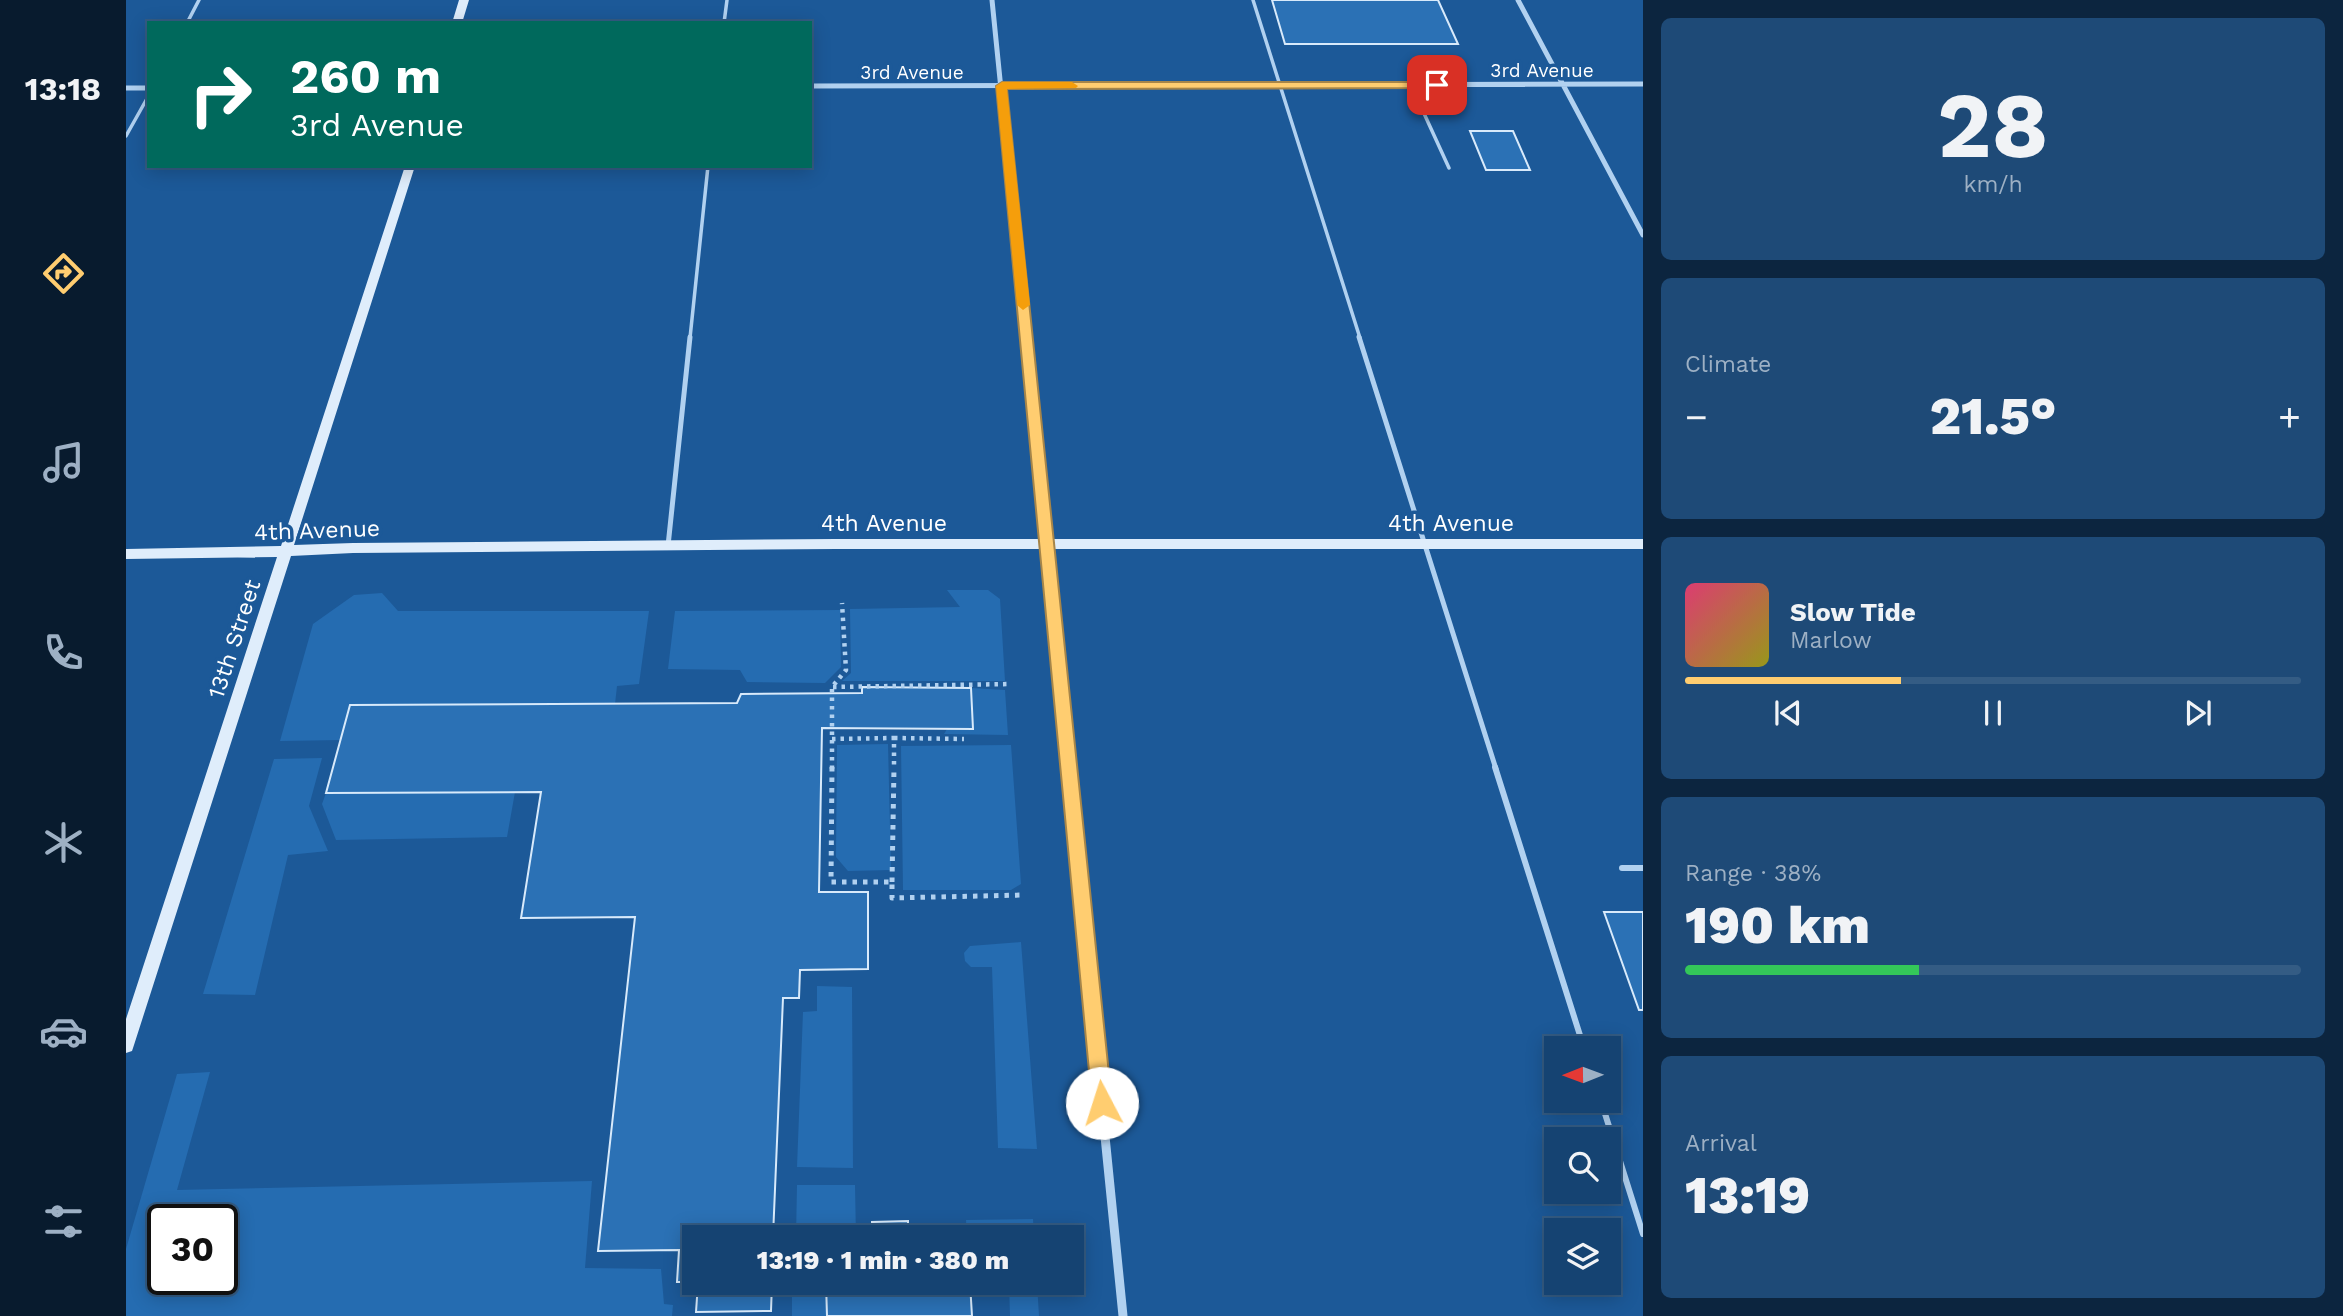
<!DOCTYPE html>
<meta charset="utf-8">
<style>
:root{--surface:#154372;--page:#1e4a77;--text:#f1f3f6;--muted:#9db0c4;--line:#345c84;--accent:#ffcd70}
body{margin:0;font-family:"Work Sans",sans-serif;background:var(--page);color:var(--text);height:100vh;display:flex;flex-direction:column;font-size:26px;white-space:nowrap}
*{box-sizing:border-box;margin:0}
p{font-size:23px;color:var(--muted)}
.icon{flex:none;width:38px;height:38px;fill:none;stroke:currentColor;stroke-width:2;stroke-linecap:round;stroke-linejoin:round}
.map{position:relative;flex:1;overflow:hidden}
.sheet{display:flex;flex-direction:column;gap:18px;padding:18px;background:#0c253f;width:700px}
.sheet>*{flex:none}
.top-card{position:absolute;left:21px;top:21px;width:665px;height:147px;border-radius:0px;box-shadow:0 4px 18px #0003,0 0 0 2px var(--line);background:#00695c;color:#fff;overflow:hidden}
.needle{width:46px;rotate:269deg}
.controls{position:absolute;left:1418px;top:1036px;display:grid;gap:14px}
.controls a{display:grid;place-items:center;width:77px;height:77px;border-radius:0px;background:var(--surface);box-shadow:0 4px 18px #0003,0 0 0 2px var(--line);font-size:35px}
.speed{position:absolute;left:21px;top:1204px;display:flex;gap:14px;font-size:35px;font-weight:700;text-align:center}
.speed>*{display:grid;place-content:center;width:91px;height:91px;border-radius:50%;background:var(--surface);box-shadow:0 4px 18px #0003,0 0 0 2px var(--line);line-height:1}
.speed .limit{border:4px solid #111;border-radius:10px;background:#fff;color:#111}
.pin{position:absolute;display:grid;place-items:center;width:60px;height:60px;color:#fff;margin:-30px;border-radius:14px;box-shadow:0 4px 10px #0006}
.me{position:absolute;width:77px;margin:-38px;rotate:355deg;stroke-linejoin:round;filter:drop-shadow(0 0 5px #0008)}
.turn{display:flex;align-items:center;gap:24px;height:147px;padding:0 28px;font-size:32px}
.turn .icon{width:91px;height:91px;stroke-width:2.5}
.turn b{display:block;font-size:49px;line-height:60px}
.big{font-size:52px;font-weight:800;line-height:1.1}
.sheet .widget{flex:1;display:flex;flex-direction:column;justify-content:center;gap:10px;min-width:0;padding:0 24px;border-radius:10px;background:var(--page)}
.sheet .dial{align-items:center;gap:0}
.dial b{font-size:91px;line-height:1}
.song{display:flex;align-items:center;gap:21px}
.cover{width:84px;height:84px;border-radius:10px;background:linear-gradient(135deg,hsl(340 70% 55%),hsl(60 70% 35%))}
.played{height:7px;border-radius:4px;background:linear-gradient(90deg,var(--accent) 35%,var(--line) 35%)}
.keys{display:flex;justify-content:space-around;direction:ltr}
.heat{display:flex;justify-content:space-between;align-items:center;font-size:38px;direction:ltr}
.charge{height:10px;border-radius:5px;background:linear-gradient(90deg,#34c759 38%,var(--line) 0)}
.trip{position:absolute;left:556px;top:1225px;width:402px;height:70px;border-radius:0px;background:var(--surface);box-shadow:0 4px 18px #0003,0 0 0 2px var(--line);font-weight:800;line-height:70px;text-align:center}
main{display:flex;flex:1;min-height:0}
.dock{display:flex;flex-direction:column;width:126px;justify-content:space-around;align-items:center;background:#081b2e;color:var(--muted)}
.dock .icon{width:49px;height:49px}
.dock .selected{color:var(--accent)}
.dock b{font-size:32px;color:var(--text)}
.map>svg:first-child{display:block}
</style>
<main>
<nav class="dock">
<b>13:18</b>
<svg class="icon selected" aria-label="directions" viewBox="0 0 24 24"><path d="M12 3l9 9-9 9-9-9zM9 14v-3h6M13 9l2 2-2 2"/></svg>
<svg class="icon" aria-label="music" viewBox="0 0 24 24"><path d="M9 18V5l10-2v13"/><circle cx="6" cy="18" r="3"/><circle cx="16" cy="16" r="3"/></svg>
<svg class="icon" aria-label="phone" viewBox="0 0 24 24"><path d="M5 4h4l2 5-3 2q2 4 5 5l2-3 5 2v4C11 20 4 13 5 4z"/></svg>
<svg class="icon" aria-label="climate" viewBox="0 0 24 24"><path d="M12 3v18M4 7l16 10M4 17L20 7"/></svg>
<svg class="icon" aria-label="car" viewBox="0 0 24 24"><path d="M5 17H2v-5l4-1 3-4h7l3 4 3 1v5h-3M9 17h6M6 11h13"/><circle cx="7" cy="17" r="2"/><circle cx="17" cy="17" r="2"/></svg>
<svg class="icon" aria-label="filters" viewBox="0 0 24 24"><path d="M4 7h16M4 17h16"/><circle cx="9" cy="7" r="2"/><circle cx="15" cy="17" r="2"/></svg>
</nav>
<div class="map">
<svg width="1517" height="1316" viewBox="0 0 1517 1316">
<rect width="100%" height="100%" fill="#1c5998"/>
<path fill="#256cb1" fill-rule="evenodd" d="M821,590h41l12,9 5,82h-163l9,-8 -1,-64 110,-2z
M256,593l16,18h251l-10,73 -22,2 -2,18 -265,1 -10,35 -60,1 33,-117 41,-29z
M714,610l1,57 -16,16 -78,-1 -7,-12 -72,-1 7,-58z
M845,688l34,2 3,45 -64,-1 3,-5h26z
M762,744l3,126 -43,1 -12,-14 1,-112z
M885,745l10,139 -10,6h-108l-2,-144z
M196,758l-13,48 19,45 -40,4 -33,140 -52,-1 71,-235z
M389,792l-8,45 -171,3 -14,-36 4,-11z
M895,942l16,207 -39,-1 -6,-181h-21l-6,-6 -1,-8 6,-7z
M691,986l35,1 1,181 -56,-1 6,-155 14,-1z
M84,1072l-33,118 415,-9 -7,87 76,1 3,35 9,1 -1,11h-546v-67l51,-175zM37,1220h59v59h-59z
M671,1185h58l1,52h-60z
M907,1219l1,18h-67l-1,-17z
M666,1283h34l1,33h-35z
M883,1283h28l2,33h-29z"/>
<path fill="#2b71b5" stroke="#d8eafb" stroke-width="2" d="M1146,0h166l20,44h-173z
M1344,131h43l17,39h-44z
M736,687l109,1 2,41 -151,-1 -3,164h49v77l-68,1 -1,28h-16l-10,239h-78v45h-18l2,-32 -81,1 37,-334 -114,1 20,-126 -215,1 24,-88 387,-2 4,-9 121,-1z
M1478,912h39v98h-4z
M782,1221v16h-36v-15z
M572,1283h74l-1,28 -75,1z
M700,1283h144l2,33h-145z"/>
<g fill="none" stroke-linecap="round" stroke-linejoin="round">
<path stroke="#b1d1f0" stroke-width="4.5" stroke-dasharray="3.5 5" stroke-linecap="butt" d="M707,687l178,-3
M768,738l70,1
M706,739l62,-1v31
M706,769v-82l14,-17 -4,-67"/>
<path stroke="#b1d1f0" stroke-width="5" stroke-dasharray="4.5 6" stroke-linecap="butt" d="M706,767l-1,115h61v16l132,-3
M766,882l2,-115"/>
<path stroke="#b1d1f0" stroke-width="3.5" d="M1127,0l107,338
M61,23l12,-23
M598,23l3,-23
M1285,85l38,83
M0,136l23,-41
M564,338l18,-172"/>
<path stroke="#b1d1f0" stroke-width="5" d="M1233,337l137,432
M542,546l22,-209"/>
<path stroke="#b1d1f0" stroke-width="6" d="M1369,767l89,281
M1496,868h21
M1475,1101l42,133"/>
<path stroke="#b1d1f0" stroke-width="5" d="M866,0l34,338
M1392,0l125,235
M684,86l833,-2
M0,88h23"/>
<path stroke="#b1d1f0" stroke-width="6" d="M900,337l43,432"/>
<path stroke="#b1d1f0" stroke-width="9" d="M942,767l55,549"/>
<path fill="#dfedfb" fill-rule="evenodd" d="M333,0h10l-7,23h-10z
M279,166h10l-121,379 59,-2 483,-4h807v10h-807l-483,4 -62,3 -157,489 -2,6 -6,2v-34l151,-462 -151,2v-10l155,-3z"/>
</g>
<path fill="#ffcd70" stroke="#a68549" stroke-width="2" d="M876,82h435l5,3 -5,3 -430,1 105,1014 -3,7 -7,3 -7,-3 -3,-7 -96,-1017z"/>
<path fill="#f59e0b" d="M946,82l6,4 -2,2 -69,1 23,216 -7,5 -6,-5 -21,-219 6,-4z"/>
<g text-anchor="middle" stroke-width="7" stroke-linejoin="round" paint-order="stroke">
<g font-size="19" fill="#fff" stroke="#1c5998">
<text x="1416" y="77">3rd Avenue</text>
<text x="786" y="79">3rd Avenue</text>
</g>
<g font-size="23" fill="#fff" stroke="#1c5998">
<text x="758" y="531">4th Avenue</text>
<text x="1325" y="531">4th Avenue</text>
<text transform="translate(191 530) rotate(-2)" y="8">4th Avenue</text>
<text transform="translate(108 639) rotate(-72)" y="8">13th Street</text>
</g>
</g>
</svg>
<div class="controls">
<a><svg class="needle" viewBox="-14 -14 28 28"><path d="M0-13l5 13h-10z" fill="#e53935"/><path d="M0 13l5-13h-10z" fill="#9db0c4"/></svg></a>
<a><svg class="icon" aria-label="search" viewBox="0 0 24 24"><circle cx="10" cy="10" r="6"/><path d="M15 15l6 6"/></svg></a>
<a><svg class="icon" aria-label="layers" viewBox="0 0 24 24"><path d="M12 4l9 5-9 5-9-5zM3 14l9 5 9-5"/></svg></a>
</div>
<div class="speed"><div class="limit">30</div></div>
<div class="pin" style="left:1311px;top:85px;background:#d93025"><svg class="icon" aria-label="arrive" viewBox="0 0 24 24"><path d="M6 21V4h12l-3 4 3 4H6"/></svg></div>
<svg class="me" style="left:976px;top:1103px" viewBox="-20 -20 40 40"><circle r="19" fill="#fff"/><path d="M0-13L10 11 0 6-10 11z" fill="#ffcd70"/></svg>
<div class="trip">13:19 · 1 min · 380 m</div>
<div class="top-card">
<div class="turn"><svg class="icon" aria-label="right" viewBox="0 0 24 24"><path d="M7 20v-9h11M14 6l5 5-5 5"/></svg><div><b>260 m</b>3rd Avenue</div></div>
</div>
</div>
<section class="sheet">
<div class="widget dial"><b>28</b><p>km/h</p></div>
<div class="widget"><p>Climate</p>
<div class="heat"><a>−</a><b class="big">21.5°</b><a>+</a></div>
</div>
<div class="widget">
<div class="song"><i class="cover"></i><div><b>Slow Tide</b><p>Marlow</p></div></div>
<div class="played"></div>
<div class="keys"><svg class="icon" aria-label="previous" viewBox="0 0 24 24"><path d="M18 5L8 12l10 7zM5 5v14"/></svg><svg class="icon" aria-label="pause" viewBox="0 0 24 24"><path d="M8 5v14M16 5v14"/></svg><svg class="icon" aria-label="next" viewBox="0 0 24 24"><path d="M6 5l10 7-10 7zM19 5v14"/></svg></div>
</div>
<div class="widget"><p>Range · 38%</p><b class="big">190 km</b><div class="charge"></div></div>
<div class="widget"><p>Arrival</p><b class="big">13:19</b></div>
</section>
</main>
